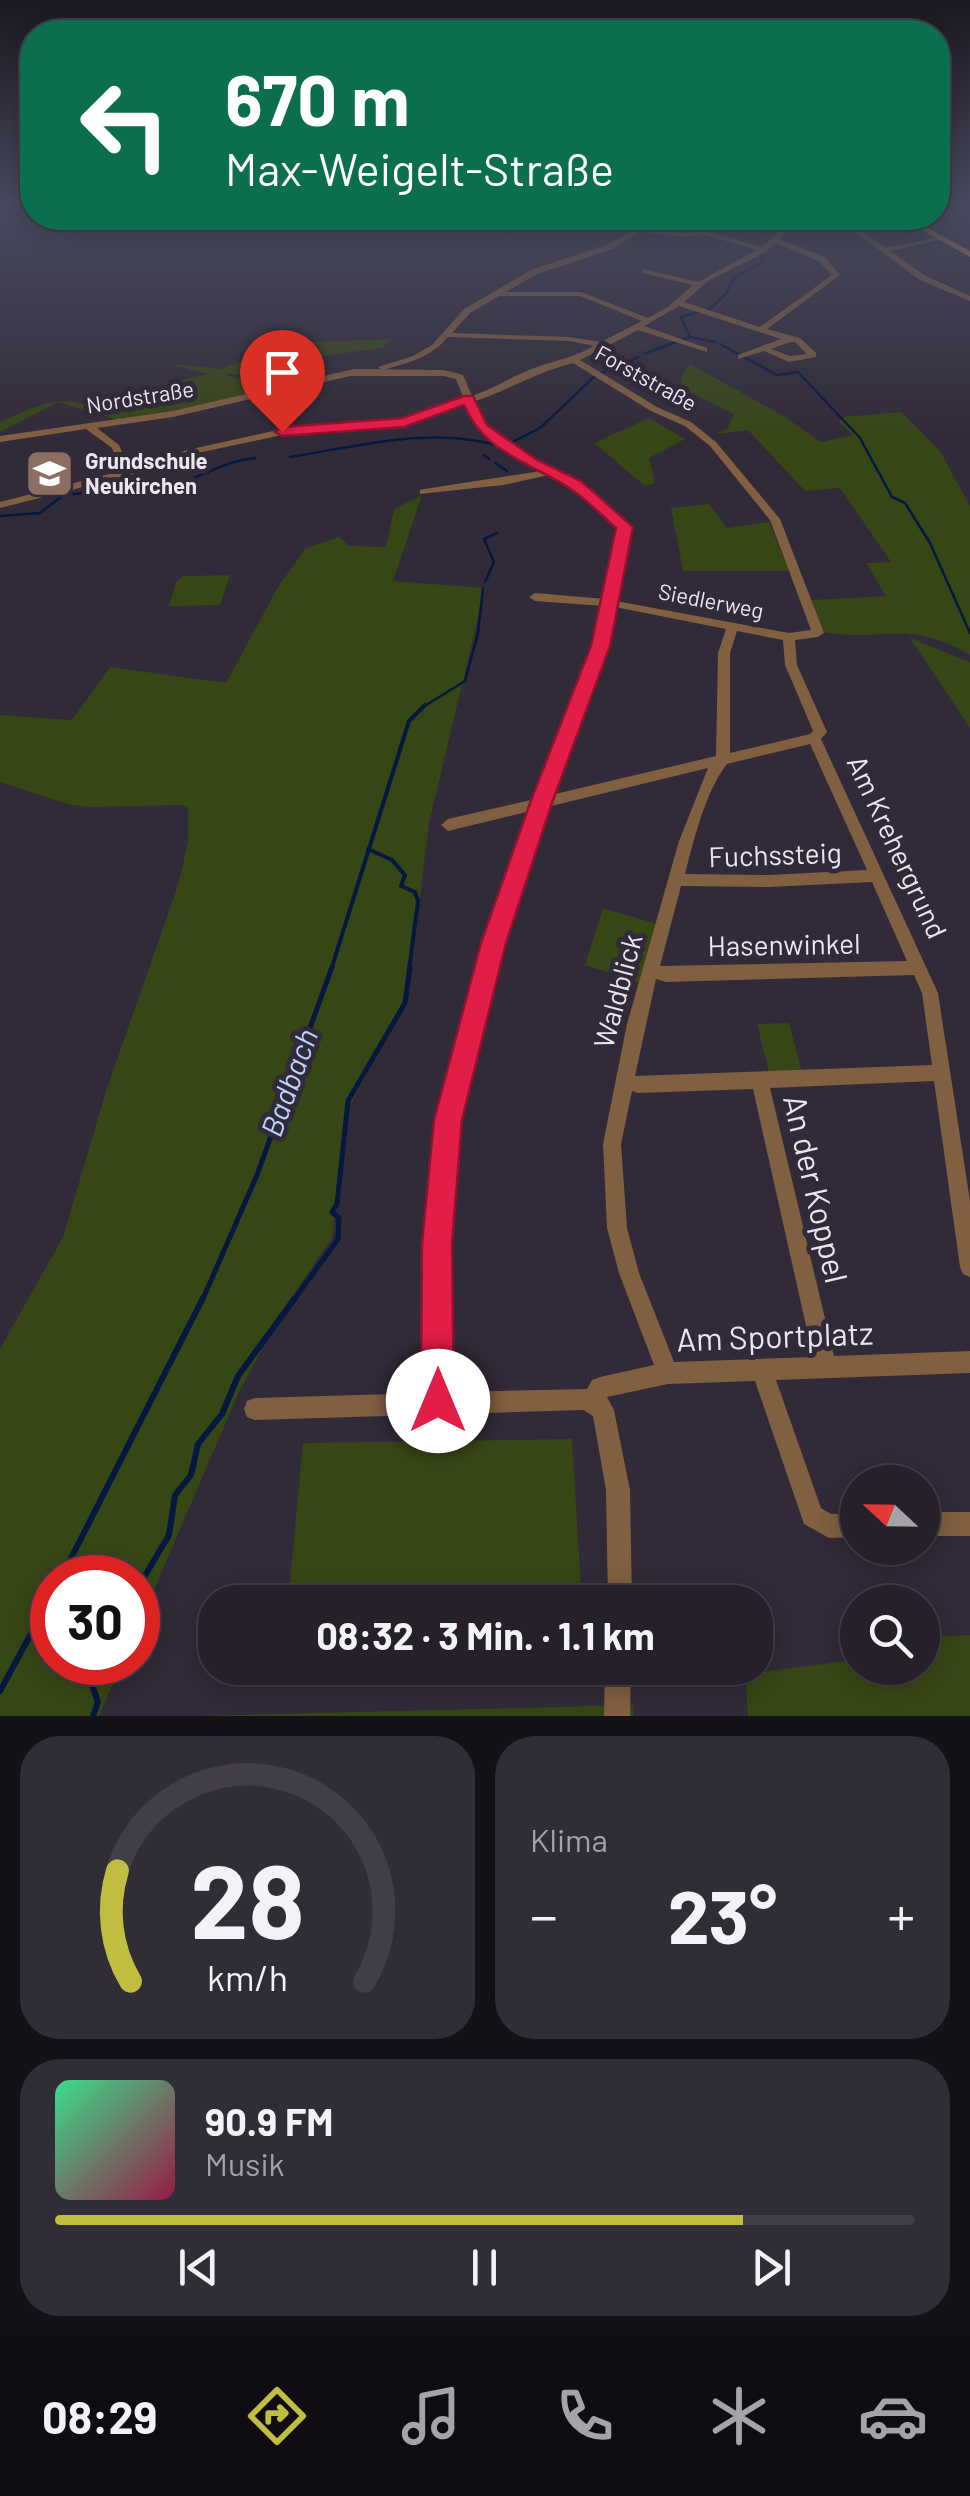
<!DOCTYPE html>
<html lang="de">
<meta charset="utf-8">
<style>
:root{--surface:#25202a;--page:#312d36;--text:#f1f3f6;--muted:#a3a3a8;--line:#423e47;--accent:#bfbe41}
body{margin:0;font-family:Barlow,sans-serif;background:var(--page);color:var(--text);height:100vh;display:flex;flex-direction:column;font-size:38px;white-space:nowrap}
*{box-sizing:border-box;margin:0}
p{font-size:32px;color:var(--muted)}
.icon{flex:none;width:55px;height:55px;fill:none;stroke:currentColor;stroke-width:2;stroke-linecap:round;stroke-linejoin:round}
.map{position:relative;height:1716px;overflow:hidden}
.drawer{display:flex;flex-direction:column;gap:20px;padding:20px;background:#141217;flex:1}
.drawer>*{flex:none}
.hud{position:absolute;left:20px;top:20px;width:930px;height:210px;border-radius:40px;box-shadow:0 5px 25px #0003,0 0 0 2px var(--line);background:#0b6e4f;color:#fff;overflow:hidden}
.needle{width:65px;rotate:292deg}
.fabs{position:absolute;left:840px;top:1465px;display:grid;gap:20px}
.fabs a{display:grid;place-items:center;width:100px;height:100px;border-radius:50%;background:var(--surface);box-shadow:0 5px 25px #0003,0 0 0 2px var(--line);font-size:50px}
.speed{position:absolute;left:30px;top:1555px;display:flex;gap:20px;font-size:50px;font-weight:700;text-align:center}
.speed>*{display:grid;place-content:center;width:130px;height:130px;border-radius:50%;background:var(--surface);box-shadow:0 5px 25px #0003,0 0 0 2px var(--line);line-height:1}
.speed .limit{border:15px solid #d22;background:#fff;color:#111}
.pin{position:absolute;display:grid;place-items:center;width:85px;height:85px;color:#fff;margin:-102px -42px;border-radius:50% 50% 50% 0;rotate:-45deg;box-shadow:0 0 10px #0007}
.pin .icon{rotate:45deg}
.me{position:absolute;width:110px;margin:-55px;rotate:0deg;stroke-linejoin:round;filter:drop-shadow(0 0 8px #0008)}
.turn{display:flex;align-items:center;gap:35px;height:210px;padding:0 40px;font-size:45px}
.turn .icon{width:130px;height:130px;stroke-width:2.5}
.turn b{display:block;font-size:70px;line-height:85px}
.big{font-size:75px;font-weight:700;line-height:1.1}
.drawer .tile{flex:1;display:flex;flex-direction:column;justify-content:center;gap:15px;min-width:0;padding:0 35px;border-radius:40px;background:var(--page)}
.drawer .dial{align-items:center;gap:0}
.dial svg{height:260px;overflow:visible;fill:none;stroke:var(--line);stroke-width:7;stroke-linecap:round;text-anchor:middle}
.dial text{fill:var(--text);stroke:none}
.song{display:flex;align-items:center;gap:30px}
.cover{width:120px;height:120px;border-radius:15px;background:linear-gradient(135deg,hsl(150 70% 55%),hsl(340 70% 35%))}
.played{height:10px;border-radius:5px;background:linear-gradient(90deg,var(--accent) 80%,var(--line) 80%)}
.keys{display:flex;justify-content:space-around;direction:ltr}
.heat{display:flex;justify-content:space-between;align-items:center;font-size:55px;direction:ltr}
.drawer .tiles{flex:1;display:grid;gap:20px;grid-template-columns:1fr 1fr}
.tile:last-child{grid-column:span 2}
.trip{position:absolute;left:198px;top:1585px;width:575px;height:100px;border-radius:40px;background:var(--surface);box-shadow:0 5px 25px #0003,0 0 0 2px var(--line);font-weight:700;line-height:100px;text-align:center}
.tab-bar{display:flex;height:160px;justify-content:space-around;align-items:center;background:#0f0d11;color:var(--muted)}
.tab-bar .icon{width:70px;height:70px}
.tab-bar .active{color:var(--accent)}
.tab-bar b{font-size:45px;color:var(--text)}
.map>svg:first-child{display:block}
</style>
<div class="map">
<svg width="970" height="1716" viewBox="0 0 970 1716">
<rect width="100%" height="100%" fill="#312a38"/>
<path fill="#374615" d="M392,339l-10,9 -60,8 -8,19 -90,-1 44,16 -94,22 -56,8 -60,-18 -58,30v-10c29,-12 53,-27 84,-18l123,-30 -35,-10 48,5 75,-26z
M690,364l92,51 39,27 32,-7 -14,-13 4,-5 58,-5 39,39 30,55v149c-60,-37 -89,-12 -147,-23l-12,-32 75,-4 -20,-33 25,-1 -51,-74 -35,3 -57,-61 -32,4 12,-6 6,-14 -51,-26 -2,-11z
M649,418l36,21 -36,19 6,25 -10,3 -51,-43z
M422,495l-29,86 92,7 -56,235 -22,178 -59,108 -16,129 -49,72 -45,84 -100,233v-49h-86v84l70,1 -23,53h-99v-367l63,-112 43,-146 72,-206 10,-43v-34l-6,-3 -94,2 -21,-3 -67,-22v-67l72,5 38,-53 116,16 52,-96 28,-39 33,-11 10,9 37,1 8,-38z
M709,504l18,24 42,-6 20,49h-106l-12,-63z
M230,575l-10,30 -51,1 7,-24 7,-6z
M910,638l60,24v66z
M603,908l54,16 -15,59 -57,-18z
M789,1023l15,56 -33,2 -14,-57z
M572,1439l10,163h-294l15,-159z
M970,1635v81h-222l-3,-42 101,-13 -3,-22h14l1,29h64l1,-31z
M634,1705l-1,11h-435z"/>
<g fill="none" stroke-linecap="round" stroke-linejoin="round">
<path stroke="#05183f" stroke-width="2.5" d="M760,218l5,12 11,6
M690,337l25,5
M720,344l57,31 21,-3 62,66 32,59 13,6 25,40 40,90
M646,353l44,-16 -9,-20 30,-9 15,-14 9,-17 27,-14v-9
M484,455l5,4
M290,457c70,-11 144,-32 213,-10l37,-19 55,-52 43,-19
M495,463l12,8
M73,494c25,-4 46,3 70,1 34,-3 71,-33 112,-37
M0,516l40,-3 21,-16
M485,582l9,-20 -10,-23 13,-6
M423,707l42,-26 13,-48 5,-45"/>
<path stroke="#05183f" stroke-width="4" d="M368,849l24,11 13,15 -4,11 14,6 3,9 -9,69
M331,970l78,-249 16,-16"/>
<path stroke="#05183f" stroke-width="5" d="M202,1301l55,-126 75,-208
M293,1301l45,-62 1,-21 -7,-6 5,-8 11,-103 57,-98 5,-36"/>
<path stroke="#05183f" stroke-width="6" d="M61,1578l142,-280
M138,1605l5,-26 26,-44 6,-40 16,-20 7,-31 24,-30 16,-38 57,-78
M0,1691l32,-59
M93,1716l5,-14 -6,-17 16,-23"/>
<path fill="#815f41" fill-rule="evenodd" d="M655,218h7l-17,11 37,4 22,-2 58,16 34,-29h6l-23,21 46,18 15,18 -73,54 33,9 16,15v4l-27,5 -25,-11 -26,8v-4l43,-16 -102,-33 -35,20 63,22v4l-69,-22 -58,30 77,47 34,15 25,20 64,77 44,114 -6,4 -23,3 2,25 30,67 -6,7 117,254 32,208v76l-7,-3 -3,-7 -26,-186 -164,7 64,268 136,-5v22l-194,7 45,128 10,6 27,-1v24l-29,1 -25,-14 -49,-143 -87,3 -61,13 7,13 16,80 2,112h-24l-2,-112 -13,-74 -10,-6 -328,10 -8,-3 -3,-8 3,-8 8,-3 172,-5v-149l12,-124 46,-177 46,-132 -83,20 -7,-6 7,-6 87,-20 60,-153 8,-40 -68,-5 -6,-4 6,-4 70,6 14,-71 -48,-42 -22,-11 -46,10 -83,9v-4l4,-1 117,-18 -63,-41 -12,-26 -63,21 -121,10 -89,19 -62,21 -131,33v-6l121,-31 -9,-23 -26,-19 -86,13v-6l173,-25 181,-42 90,1 19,5 9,21c24,-8 45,-23 68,-30 21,-7 34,-9 54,-20l-24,-5 -122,-4c-18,21 -40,26 -66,33l-4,-3 35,-11 19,-11 32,-36 67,-39 76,-25zM640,232l42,5 22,-2 53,15 -59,32 -55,-13v4l50,12 -25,22 -20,11 -67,-26h-75l31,-18 76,-25zM775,243l44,18 13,14 -72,52 -76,-25 24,-21 58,-29zM499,296h81l62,25 -41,21 -31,-5 -118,-4 18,-20zM790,342h5l12,12 -17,2 -19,-7zM573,363l78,48 34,15 25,20 60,74 41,110 -22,3 -173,-32 14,-74 -1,-2 -50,-43 -43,-21 -51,-34 -10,-26c34,-11 62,-29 98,-38zM350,376h94l12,3 8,20 -62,20 -120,10 -95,21 -57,19 -11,-24 -22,-17 76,-11zM615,607l111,22 -8,24 -2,103 -165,39 56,-149zM737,631l46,9 2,25 26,61 2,5 -3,3 -80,19v-100zM810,744l57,126 -98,5 -84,-1c9,-34 20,-82 42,-110zM708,768l-29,73 -52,183 -24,120 4,84 12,45 35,92 -54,12 -8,3 -5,9 -138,3 -2,-148 10,-124 44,-177 46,-136zM872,882l35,79 -247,5 21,-80 88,1zM914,975l8,18 10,72 -297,11 21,-97 10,3zM753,1089l60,268 -139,5 -35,-89 -12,-45 -6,-84 11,-53 6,2z
M836,218h7l42,30 57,-11v2l-52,12 36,25 44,20v5l-50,-21z
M922,1512h48v24h-48z
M605,1668h26l-1,48h-26z"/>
<path fill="#d48f4c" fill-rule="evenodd" d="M900,218h9l61,33v6z"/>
</g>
<linearGradient id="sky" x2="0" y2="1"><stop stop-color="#1b171f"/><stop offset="0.46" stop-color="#484a5e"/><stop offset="1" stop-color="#484a5e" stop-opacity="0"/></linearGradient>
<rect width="970" height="441" fill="url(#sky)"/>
<path fill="#e11d48" stroke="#92132f" stroke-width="2.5" d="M464,396h9l14,29 50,35 44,21 52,46 -23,119 -58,157 -46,140 -44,177 -10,124 2,157 -5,12 -11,5 -12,-5 -5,-12 1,-157 12,-124 47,-177 49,-140 61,-157 25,-118c-15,-13 -31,-30 -48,-41 -40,-25 -84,-35 -104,-82l-60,22 -122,9 -7,-4 7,-5 120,-9z"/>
<defs>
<symbol id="school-square" viewBox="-11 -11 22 22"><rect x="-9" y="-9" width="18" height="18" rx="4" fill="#8d6e63" stroke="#312a38"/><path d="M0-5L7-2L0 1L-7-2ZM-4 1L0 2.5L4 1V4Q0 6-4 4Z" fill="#fff"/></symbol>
</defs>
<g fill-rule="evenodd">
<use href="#school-square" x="22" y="446" width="55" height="55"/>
</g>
<g text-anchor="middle" stroke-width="10" stroke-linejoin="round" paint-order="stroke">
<g font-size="22" fill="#eae5ef" stroke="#312a38">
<text transform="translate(646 378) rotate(29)" y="8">Forststraße</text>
<text transform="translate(140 397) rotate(-9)" y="8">Nordstraße</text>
<text transform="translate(711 601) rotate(11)" y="8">Siedlerweg</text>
</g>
<g font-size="22" font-weight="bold" fill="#eae5ef" stroke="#312a38" text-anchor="start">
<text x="85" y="469">Grundschule<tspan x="85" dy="25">Neukirchen</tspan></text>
</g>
<g font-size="28" fill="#eae5ef" stroke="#312a38">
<text transform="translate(897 847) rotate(65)" y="10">Am Krehergrund</text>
<text transform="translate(775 855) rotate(-2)" y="10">Fuchssteig</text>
<text transform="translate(784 945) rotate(-1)" y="10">Hasenwinkel</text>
<text transform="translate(618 991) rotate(-75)" y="10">Waldblick</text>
</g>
<g font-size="30" font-style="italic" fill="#bbd3fe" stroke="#312a38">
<text transform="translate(290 1083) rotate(-70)" y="10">Badbach</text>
</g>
<g font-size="32" fill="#eae5ef" stroke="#312a38">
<text transform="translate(815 1189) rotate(77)" y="11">An der Koppel</text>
<text transform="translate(775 1337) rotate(-2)" y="11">Am Sportplatz</text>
</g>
</g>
</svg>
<div class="fabs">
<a><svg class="needle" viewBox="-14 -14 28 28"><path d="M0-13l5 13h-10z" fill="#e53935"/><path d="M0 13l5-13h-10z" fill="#a3a3a8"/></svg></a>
<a><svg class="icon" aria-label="search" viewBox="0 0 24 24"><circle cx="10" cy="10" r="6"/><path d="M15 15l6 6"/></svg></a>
</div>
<div class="speed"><div class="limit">30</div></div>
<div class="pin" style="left:282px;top:432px;background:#d93025"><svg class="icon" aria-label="arrive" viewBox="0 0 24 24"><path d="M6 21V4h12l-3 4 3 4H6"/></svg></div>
<svg class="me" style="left:438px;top:1401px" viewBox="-20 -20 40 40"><circle r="19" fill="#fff"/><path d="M0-13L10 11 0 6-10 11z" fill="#e11d48"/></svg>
<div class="trip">08:32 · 3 Min. · 1.1 km</div>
<div class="hud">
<div class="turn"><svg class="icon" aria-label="left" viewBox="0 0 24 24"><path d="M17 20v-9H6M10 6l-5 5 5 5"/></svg><div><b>670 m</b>Max-Weigelt-Straße</div></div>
</div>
</div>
<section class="drawer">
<div class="tiles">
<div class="tile dial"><svg viewBox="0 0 100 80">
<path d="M14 69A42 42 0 1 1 86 69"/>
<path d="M14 69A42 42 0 0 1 10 35" stroke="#bfbe41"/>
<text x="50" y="56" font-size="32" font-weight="700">28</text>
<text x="50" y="72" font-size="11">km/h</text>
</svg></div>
<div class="tile"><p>Klima</p>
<div class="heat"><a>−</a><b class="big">23°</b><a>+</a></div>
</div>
<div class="tile">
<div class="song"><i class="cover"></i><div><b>90.9 FM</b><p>Musik</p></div></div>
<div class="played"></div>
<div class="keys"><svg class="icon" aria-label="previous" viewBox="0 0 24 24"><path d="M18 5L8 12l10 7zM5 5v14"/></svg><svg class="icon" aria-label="pause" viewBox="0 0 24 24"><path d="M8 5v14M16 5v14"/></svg><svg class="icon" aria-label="next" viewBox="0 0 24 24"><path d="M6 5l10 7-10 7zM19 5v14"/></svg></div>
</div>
</div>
</section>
<nav class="tab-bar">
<b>08:29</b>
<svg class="icon active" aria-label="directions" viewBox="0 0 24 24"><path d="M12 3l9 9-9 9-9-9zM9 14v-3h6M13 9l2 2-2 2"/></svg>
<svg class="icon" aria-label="music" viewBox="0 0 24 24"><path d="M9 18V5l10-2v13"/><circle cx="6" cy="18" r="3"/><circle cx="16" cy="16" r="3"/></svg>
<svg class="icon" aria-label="phone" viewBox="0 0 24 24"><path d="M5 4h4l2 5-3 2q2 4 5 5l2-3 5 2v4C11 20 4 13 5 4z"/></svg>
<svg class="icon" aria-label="climate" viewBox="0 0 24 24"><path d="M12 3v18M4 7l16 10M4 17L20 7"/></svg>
<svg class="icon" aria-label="car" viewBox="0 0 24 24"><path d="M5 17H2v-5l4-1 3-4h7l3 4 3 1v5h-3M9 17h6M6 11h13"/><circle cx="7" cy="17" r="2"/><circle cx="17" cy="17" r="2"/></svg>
</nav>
